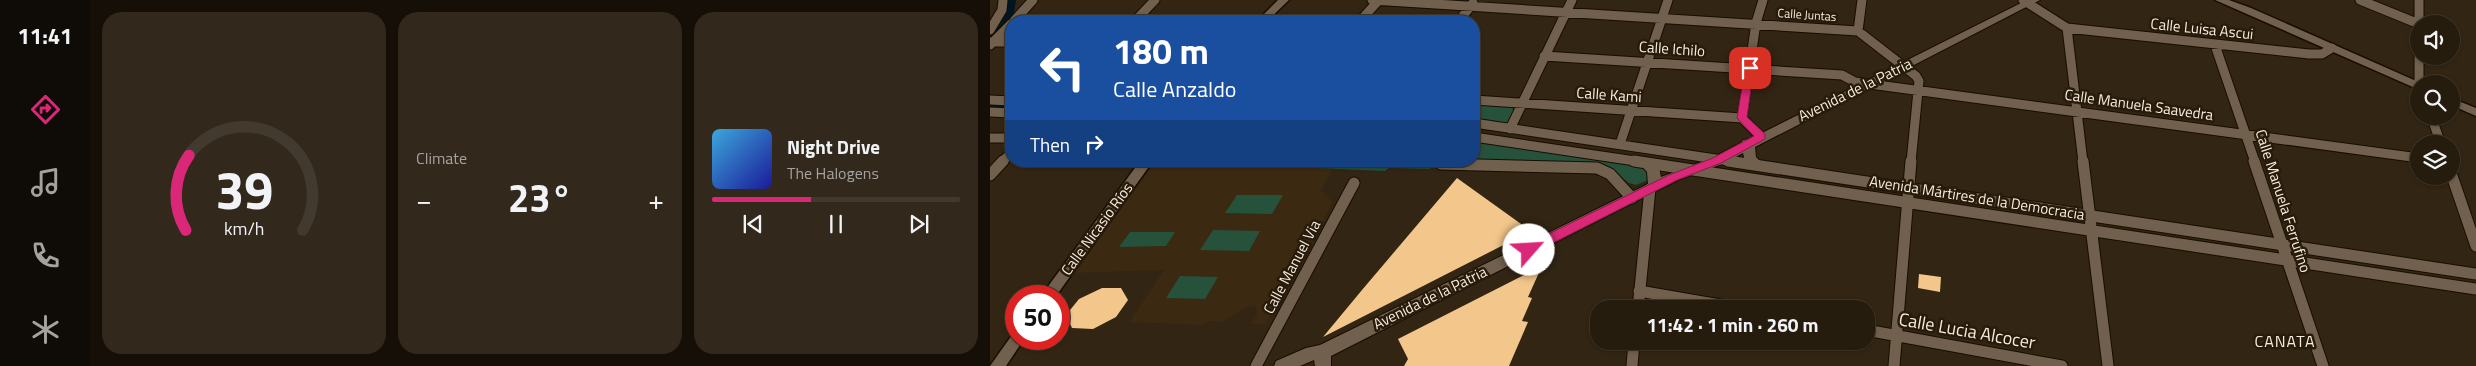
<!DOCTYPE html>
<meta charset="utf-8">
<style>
:root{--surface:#261c0e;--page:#32291c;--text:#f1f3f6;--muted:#a4a19e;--line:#423a2e;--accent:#db2777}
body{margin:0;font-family:"Titillium Web",sans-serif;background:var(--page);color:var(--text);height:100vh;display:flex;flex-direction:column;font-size:19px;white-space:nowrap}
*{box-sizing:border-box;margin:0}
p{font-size:16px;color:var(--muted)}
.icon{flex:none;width:28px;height:28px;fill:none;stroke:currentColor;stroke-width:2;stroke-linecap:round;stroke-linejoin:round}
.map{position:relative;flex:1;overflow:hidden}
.sheet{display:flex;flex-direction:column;gap:12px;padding:12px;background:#150f08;width:900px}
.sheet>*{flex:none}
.banner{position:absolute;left:15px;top:15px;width:475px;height:152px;border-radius:20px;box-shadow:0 1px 4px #0004,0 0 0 1px var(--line);background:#1a4fa0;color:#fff;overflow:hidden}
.fabs{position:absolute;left:1420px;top:15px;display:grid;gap:10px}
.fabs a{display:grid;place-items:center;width:50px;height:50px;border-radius:50%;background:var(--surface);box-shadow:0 1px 4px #0004,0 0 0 1px var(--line);font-size:25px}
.speed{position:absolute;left:15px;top:285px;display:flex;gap:10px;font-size:25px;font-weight:700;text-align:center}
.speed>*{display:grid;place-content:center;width:65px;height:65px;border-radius:50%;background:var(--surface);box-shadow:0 1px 4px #0004,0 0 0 1px var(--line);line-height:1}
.speed .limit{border:8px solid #d22;background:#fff;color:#111}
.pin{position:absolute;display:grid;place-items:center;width:42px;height:42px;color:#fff;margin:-21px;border-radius:10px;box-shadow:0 2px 8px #0006}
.me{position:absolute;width:55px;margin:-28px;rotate:64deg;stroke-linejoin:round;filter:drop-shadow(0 0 4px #0008)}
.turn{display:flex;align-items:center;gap:18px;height:105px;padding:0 25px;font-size:22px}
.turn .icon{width:65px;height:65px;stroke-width:2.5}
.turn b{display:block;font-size:35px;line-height:42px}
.then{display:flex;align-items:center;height:48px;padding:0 25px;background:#0003;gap:10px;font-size:19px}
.big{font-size:38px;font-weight:700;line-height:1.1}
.sheet .widget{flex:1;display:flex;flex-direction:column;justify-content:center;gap:8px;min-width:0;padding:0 18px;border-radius:20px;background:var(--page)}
.sheet .dial{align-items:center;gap:0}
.dial svg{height:130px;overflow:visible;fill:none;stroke:var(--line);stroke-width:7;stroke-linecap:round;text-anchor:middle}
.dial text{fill:var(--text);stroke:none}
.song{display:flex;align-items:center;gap:15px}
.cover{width:60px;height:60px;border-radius:8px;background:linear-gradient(135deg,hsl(200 70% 55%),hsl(240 70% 35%))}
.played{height:5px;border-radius:2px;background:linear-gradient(90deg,var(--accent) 40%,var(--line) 40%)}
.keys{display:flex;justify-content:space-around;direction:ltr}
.heat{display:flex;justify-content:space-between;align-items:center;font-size:28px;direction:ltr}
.sheet .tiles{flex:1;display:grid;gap:12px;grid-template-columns:repeat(3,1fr)}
.trip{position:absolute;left:600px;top:300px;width:285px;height:50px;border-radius:20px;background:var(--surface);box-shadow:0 1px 4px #0004,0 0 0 1px var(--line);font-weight:700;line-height:50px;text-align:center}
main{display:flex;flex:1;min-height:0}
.tab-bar{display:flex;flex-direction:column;width:90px;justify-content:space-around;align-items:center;background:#0f0b06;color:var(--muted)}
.tab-bar .icon{width:35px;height:35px}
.tab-bar .current{color:var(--accent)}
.tab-bar b{font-size:22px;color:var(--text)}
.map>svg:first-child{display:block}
</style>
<main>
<nav class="tab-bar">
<b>11:41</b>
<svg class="icon current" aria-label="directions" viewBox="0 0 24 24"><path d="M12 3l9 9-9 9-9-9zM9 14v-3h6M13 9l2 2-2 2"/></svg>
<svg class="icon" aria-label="music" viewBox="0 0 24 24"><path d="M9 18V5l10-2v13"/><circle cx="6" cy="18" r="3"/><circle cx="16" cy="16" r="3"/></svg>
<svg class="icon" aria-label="phone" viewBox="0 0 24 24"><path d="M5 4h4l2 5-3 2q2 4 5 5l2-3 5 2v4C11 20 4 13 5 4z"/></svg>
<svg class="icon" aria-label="climate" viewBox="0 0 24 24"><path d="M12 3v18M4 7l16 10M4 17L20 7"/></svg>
</nav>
<section class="sheet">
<div class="tiles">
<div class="widget dial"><svg viewBox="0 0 100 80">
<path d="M14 69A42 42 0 1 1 86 69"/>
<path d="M14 69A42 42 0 0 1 16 23" stroke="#db2777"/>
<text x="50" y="56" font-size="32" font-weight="700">39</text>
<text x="50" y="72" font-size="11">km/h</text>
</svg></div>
<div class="widget"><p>Climate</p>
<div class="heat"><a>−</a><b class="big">23°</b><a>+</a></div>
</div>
<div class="widget">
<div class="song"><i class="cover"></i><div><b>Night Drive</b><p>The Halogens</p></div></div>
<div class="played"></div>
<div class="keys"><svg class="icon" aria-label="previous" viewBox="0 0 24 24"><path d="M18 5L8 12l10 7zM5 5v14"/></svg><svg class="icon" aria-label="pause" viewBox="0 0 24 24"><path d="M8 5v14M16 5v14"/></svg><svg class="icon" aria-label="next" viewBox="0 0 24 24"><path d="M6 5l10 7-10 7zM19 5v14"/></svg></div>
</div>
</div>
</section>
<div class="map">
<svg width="1486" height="366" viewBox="0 0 1486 366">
<rect width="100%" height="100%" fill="#322513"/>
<path fill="#3b2911" d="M166,161h140l-4,6 41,2 -12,21 12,12 -68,123 -14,-1 6,-10 -1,-7 -8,-1 -25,16 -13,-1 -9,4 -72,-3 35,-52 -90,3z"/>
<path fill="#26513b" d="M484,103l38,4 2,4 -6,13 -34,-4z
M484,140l172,27 2,13 -12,5 -7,-2 -15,-12 -140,-10z
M306,161h138l-4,8 -41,-1 -4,3 -94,-4z
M247,195h46l-11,19 -47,-1z
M223,230l47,1 -11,20 -49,-1z
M140,232h45l-9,14 -47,1z
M190,276l38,1 -13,22 -39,-1z"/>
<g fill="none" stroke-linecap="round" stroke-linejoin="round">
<path stroke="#021622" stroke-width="10" d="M0,38l18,-19 3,-19
M0,106l21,1"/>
</g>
<path fill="#f3c68b" d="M467,178l74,53 -208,106 39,-47z
M552,266l-14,31 4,1 -10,23 6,1 -19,44h-105l4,-7 -10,-20z
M929,274l22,3 -1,15 -22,-4z
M112,288h19l7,12 -12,17 -23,12 -21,-1 -6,-13 13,-16z"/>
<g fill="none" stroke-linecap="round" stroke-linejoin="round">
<defs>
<path id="minor-far1" d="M382,0l486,31 58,45 3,5 -8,81
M1033,0l44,28 242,26h13l10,-6
M1370,0l59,24
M1429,0v84
M24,21l19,-21
M145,21l20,-21
M370,21l19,-21
M469,21l14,-18
M1077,28l16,134
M0,30l12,-20 1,-10
M868,31l4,-31
M0,42h21
M0,45l21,-21
M1225,45l40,117
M554,56l298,19 13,7 564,76
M0,100l21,1
M484,100l268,18
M0,112l21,1
M1441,116l10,28
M752,118l14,-95 7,-23
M752,118l19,19
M484,123l262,39
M520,129l62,-129
M484,137l168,25
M0,138h21
M630,144l48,-144
M12,162l9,-9"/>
<path id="minor" d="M644,161l842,128
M738,161l748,113
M1093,161l25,205
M1264,161l69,205
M451,164l156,4 13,6 22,24
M1461,173l25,73
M0,175l13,-14
M649,291l104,18
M648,309l12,-120
M876,330l196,36
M266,366l98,-183
M642,366l2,-25
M904,366l17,-205"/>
<path id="tertiary" d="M288,0h11l-22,21h-10z
M1225,0h14l22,8 172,76h-4v5l-4,-1z
M1461,98l25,10v8l-25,-11z
M150,161h13l-97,135h-15z
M26,333v6h8l-18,27h-16l22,-31z"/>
<path id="secondary" d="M1037,0h13l-285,147 1,10 10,10 -2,3h-10l-9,-9 -2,-8 -21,11 -44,16 -347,176v10h-16l-1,-6 -14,6h-26l2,-5 30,-13 14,-3 328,-161 -1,-12 -8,-9 2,-3h10l8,7 2,10 51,-19 29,-15 2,-3 7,-1z"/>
</defs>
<use href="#minor-far1" stroke="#190d00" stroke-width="11"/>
<use href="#minor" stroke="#190d00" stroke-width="13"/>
<use href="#tertiary" stroke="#190d00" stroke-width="3"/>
<use href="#secondary" stroke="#190d00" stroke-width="2"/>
<use href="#minor-far1" stroke="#70604d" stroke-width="9"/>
<use href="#minor" stroke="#70604d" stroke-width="11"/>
<use href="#tertiary" fill="#70604d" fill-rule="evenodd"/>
<use href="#secondary" fill="#70604d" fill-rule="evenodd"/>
</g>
<path fill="#db2777" stroke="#8e194d" d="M760,65l4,3 -7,49 18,17v5l-44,24 -44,17 -144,73h-9l-2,-3 2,-4 145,-71 44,-17 41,-22 -17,-18 8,-50z"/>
<g text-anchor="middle" stroke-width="5" stroke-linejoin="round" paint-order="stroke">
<g font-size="12" fill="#f5ece1" stroke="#281b09">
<text transform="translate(817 15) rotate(4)" y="4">Calle Juntas</text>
</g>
<g font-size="15" fill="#f5ece1" stroke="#281b09">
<text transform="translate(1212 29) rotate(6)" y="5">Calle Luisa Ascui</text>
<text transform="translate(682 49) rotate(4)" y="5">Calle Ichilo</text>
<text transform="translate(865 90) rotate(-26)" y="5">Avenida de la Patria</text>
<text transform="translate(619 95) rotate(4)" y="5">Calle Kami</text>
<text transform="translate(1149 105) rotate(8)" y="5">Calle Manuela Saavedra</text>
<text transform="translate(987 198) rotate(9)" y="5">Avenida Mártires de la Democracia</text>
<text transform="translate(1293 201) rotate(72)" y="5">Calle Manuela Ferrufino</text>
<text transform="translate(107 229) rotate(-54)" y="5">Calle Nicasio Ríos</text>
<text transform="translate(302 267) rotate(-62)" y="5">Calle Manuel Via</text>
<text transform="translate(440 298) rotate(-26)" y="5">Avenida de la Patria</text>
</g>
<g font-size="16" letter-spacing="1" fill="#f5ece1" stroke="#281b09">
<text x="1295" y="347">CANATA</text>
</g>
<g font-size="18" fill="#f5ece1" stroke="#281b09">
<text transform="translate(977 331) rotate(10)" y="6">Calle Lucia Alcocer</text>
</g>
</g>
</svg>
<div class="fabs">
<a><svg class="icon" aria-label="sound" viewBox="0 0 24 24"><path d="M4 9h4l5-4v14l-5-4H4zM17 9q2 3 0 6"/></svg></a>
<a><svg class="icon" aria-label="search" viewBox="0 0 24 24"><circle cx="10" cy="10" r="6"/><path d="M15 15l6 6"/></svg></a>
<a><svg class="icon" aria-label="layers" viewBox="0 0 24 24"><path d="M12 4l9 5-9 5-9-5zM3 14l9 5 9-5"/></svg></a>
</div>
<div class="speed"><div class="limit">50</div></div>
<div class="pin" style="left:760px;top:68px;background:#d93025"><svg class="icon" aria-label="arrive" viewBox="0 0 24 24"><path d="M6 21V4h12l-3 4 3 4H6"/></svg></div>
<svg class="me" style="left:539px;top:250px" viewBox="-20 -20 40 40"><circle r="19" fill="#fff"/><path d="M0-13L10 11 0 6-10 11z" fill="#db2777"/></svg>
<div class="trip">11:42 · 1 min · 260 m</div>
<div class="banner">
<div class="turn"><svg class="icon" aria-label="left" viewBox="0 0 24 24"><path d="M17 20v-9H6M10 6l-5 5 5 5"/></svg><div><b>180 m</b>Calle Anzaldo</div></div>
<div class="then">Then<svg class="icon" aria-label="right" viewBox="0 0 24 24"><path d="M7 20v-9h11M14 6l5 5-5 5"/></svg></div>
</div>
</div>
</main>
